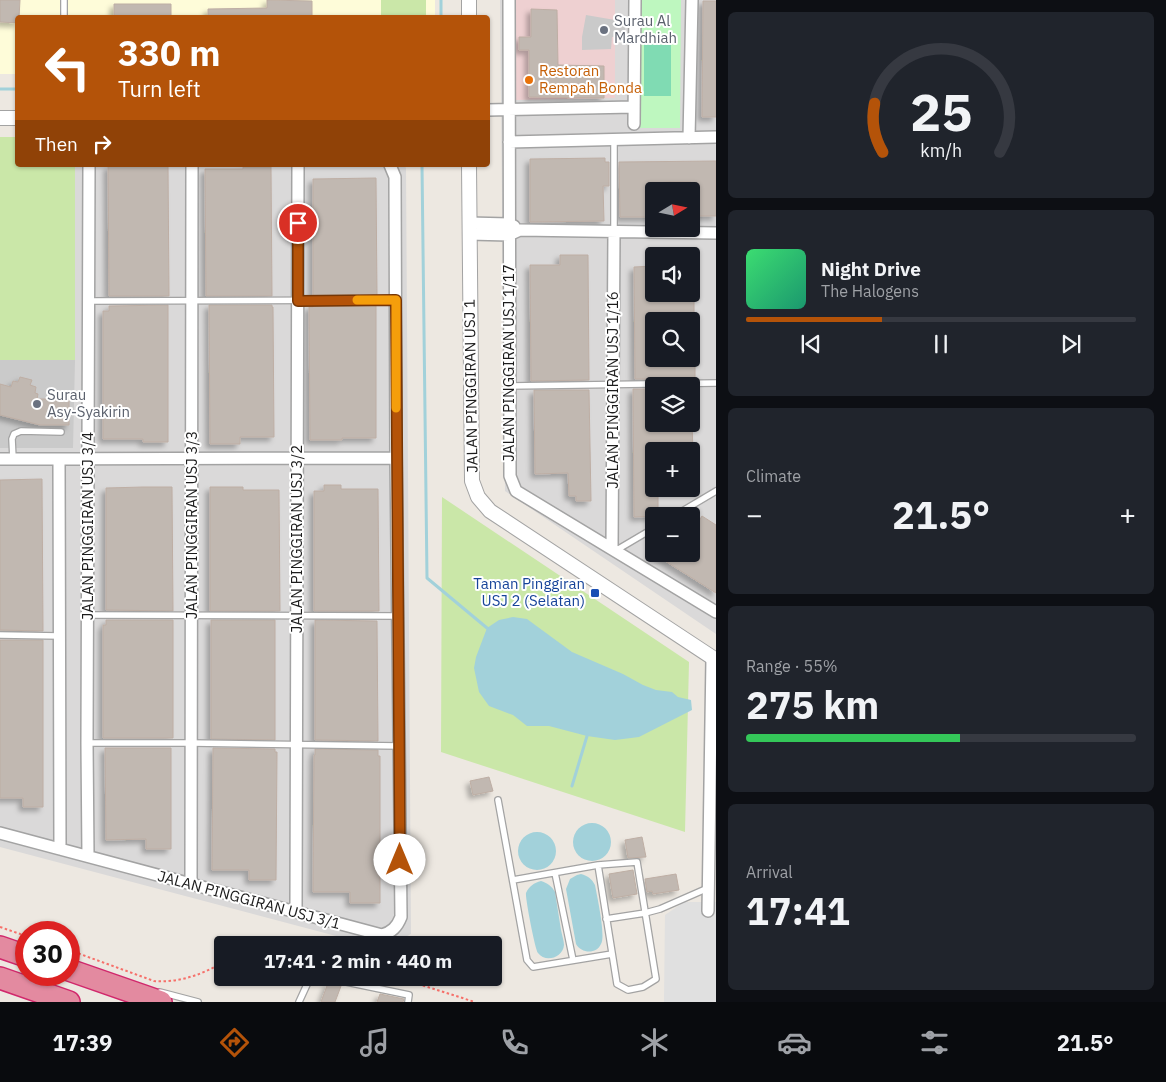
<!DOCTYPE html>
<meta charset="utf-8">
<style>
:root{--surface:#171b24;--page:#20242c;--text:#f1f3f6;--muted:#9ea1a6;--line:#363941;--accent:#b45309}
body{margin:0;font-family:"IBM Plex Sans",sans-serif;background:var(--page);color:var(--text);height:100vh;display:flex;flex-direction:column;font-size:19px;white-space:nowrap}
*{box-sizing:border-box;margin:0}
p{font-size:16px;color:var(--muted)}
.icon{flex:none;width:28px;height:28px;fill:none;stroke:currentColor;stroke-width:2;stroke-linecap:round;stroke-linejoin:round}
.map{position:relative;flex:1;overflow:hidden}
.details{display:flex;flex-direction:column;gap:12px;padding:12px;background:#0d0f14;width:450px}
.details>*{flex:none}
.banner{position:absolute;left:15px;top:15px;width:475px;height:152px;border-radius:5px;box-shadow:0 1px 4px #0004;background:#b45309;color:#fff;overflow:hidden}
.needle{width:32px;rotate:80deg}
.tools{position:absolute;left:645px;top:182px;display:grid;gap:10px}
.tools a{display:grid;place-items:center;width:55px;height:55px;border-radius:5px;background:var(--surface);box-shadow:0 1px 4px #0004;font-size:25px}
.speed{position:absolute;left:15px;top:921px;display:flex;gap:10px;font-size:25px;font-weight:700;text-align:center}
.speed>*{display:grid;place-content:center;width:65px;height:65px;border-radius:50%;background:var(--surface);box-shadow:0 1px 4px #0004;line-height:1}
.speed .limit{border:8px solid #d22;background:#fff;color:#111}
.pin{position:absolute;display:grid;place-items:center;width:42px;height:42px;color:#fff;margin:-21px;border:2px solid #fff;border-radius:50%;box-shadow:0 1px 5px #0007}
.me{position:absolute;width:55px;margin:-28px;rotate:0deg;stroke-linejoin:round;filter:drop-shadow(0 0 4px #0008)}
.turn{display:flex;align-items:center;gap:18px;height:105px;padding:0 20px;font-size:22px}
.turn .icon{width:65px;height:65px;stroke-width:2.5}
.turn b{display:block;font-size:35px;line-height:42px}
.then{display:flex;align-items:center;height:48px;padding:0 20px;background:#0003;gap:10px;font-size:19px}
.big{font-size:38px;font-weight:800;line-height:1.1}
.details .card{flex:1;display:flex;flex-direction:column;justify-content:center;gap:8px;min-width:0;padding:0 18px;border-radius:8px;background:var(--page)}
.details .dial{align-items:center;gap:0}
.dial svg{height:130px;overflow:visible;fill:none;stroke:var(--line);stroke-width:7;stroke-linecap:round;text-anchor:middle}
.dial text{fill:var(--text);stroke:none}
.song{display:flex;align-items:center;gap:15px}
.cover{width:60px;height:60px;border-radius:8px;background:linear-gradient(135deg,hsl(140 70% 55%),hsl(160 70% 35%))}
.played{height:5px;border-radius:2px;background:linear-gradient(90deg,var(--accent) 35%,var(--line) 35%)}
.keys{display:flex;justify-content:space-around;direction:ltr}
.heat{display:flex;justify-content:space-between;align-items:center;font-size:28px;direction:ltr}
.charge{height:8px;border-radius:4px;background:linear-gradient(90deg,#34c759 55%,var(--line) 0)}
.trip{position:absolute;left:214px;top:936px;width:288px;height:50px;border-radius:5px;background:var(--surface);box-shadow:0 1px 4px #0004;font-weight:800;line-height:50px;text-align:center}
.tabs{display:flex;height:80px;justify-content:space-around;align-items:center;background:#090b0e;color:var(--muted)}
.tabs .icon{width:35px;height:35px}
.tabs .current{color:var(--accent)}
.tabs b{font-size:22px;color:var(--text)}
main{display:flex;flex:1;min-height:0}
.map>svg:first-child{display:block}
</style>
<main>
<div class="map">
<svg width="716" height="1002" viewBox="0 0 716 1002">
<defs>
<filter id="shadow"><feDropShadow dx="-4" dy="4" stdDeviation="2.5" flood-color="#0004"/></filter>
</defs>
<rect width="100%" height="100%" fill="#ede8e1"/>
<path fill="#dad9d9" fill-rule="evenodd" d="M500,0h216v634l-211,-143zM654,191h37v38h-37zM654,256h37v38h-37zM654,321h37v38h-37zM654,386h37v38h-37zM654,451h37v38h-37zM654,516h37v38h-37z
M0,137h17l1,28h386l2,3 5,766 -21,11h-20l-370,-98z"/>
<path fill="#eed0d1" d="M516,0h99v98l-99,2z"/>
<path fill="#fefcd9" d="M0,0h435v17l-417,1 -1,56h-17z"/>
<path fill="#cacaca" d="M586,15l29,5v3h10v14h-13l-1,12 -29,1v-13z
M0,360h75l-2,88h-73z"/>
<path fill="#cae7a8" d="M381,0h45v17h-45z
M0,137h17l1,28h57v195h-75z
M442,497l247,165 -4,170 -244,-80z"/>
<path fill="#bef7bf" d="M640,0h41l-1,128h-40z"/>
<path fill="#80dbb3" d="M644,44l27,1v51h-27z"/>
<path fill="#e0e0e0" d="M684,902h32v100h-52l1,-87z"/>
<path fill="#a2d1da" d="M513,617l14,2 45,33 51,22 20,11 13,5 16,2 6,5 13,3 1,10 -53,27 -24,3 -28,-4 -38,-10h-22l-14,-11 -24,-9 -10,-14 -5,-24 2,-11 11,-29 12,-8z
M573 842a19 19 0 1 1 38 0a19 19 0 1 1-38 0Z
M518 851a19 19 0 1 1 38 0a19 19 0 1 1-38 0Z
M581,874c7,2 11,5 14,11 2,11 11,51 6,59 -5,11 -20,9 -25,0l-10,-55 4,-10 7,-4z
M541,881c6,2 11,5 14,11 2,13 4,25 6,38 1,5 3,11 3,15 -1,13 -19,18 -26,8 -3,-4 -13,-56 -12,-60 3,-7 8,-10 15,-12z"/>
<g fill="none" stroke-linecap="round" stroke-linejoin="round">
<path stroke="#a2d1da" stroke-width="3" d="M441,18v-18
M0,89h18
M422,165l5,413 60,50
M572,786l15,-50"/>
</g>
<path fill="#c1b8b1" stroke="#beaea4" filter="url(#shadow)" d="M0,0h20l-1,18h-1v5l-18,-1z
M267,0l45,1v17h-104v-9l59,-1z
M703,1h13v116h-14z
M114,4h57v14h-57z
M531,9l26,1 1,55 46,1v32l-75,-1v-47h-10v-13h12z
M605,158v4h4v24h-6l1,35 -74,1v-63z
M716,161v55h-25v-34h-20l-17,1v34h-34l-1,-55z
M168,165l1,131h-60l-1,-130z
M243,167h28l1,129h-66l-1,-127h38z
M376,178l1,117 -64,1v-117z
M560,255h28l1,125 -58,1 -1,-116h30z
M654,266v28h40v27h-40v38h41v20h-60l-1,-112z
M168,305v137h-25v-3h-40v-128h6v-5z
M209,305h63v2h1l1,130h-34v7h-30z
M313,305h63v133h-34v2h-32l-1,-133h4z
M20,377l12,3 -2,5 6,2 -1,6 3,1 -1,5h32v26h-29l-40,-10v-31l11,3 2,-6 5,1z
M633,389h21v35h38l1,27h-39v38h4v27l-24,1z
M534,390h55l2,111h-15v-5h-7l-1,-23 -33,1z
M42,479l1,152 -43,-1v-150z
M324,485h17v4h37l1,122h-65v-120h10z
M143,487h29l1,124 -67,-1v-122z
M210,487h33v3h36l1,121h-70z
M702,516l14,9v68l-62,-39h37v-21z
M106,620h67v118h-70v-113h3z
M211,620h64v120l-64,-1z
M315,620l62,1 1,120 -63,-1z
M0,640h43v167h-20v-9h-23z
M105,748h66v101h-25v-10l-40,1z
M213,748l62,1v3h2l-1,128h-27v-10h-37z
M315,749l63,1v6h2v147h-30v-11h-37l1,-137h1z
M489,777l4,14 -20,4 -3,-14z
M642,837l4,20 -18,1 -3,-18z
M633,870l4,24 -24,4 -4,-24z
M676,874l3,16 -26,4 -1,-3 -5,1 -2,-13z
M328,983l13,3 -6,16h-14z
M380,994l24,5 -1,3h-26z"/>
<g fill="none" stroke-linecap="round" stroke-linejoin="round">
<defs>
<path id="service" d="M64,18v-18
M614,140v91
M88,301l308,-1
M509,386l207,-3
M13,459l-1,-20 2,-5 7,-3 40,1
M674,516l42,-25
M615,551l39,-23
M88,615l310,1
M0,635l60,1
M87,743h105l208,3
M498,800l29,160 6,7 79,-13
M555,873l18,87
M513,880l85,-15 39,-3 19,117 -13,8 -15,3 -11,-6 -19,-119
M606,919l39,-6 15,-4 48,-21
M327,978l82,17 -1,7
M160,992l38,10
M299,1002l11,-24"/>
<path id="minor" d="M509,0l1,476 6,15 200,121
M488,110l146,-3
M634,124l1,-124
M689,138l3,-138
M509,142l207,-5
M469,223l40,1 5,2
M469,234l40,1 11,-5 196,3
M0,459l396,-1
M59,459l1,390
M612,549l2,-318
M0,833l382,102c10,-3 15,-8 19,-18l-5,-459 -1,-281 -5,-12
M88,856l-1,-113 2,-578
M191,884l1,-719
M708,911l4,-253
M296,912l2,-747"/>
<path id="tertiary" d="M469,0v18
M0,118h18
M469,165l3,316 6,16 12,14 226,149"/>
<path id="motorway" d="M0,947l26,9
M69,970l92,32
M0,978l69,24"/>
</defs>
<use href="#service" stroke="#a3a3a3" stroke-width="8"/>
<use href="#minor" stroke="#a3a3a3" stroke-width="14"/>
<use href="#tertiary" stroke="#a3a3a3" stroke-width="16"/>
<use href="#motorway" stroke="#d1286c" stroke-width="24"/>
<path stroke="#f6706a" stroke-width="2" stroke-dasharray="2.5 2.5" stroke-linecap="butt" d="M0,927l26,9
M255,945l13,-2 8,2
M69,950l85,31c24,2 47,-6 68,-18
M399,978l76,24"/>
<use href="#service" stroke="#fff" stroke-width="5.5"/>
<use href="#minor" stroke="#fff" stroke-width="11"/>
<use href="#tertiary" stroke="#fff" stroke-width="14"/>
<use href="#motorway" stroke="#e38aa0" stroke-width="21"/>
</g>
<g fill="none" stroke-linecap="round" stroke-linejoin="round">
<defs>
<path id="route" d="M298,223v78l98,-1 4,560"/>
</defs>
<use href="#route" stroke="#753606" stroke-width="12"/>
<use href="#route" stroke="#b45309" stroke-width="9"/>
<path stroke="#f59e0b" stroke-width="9" d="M357,300h39v108"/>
</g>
<g fill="#6b7280" stroke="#fff" stroke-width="2">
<circle cx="604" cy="30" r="5"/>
<circle cx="37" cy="404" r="5"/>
</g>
<circle fill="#e8710a" stroke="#fff" stroke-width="2" cx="529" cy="80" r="5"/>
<rect fill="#1a4fb4" stroke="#fff" stroke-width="2" x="590" y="588" width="10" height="10" rx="2.5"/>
<g text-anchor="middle" stroke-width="4" stroke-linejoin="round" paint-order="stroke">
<g font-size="15" fill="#5b616d" stroke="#fff" text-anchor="start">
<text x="614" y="26">Surau Al<tspan x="614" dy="17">Mardhiah</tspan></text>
<text x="47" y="400">Surau<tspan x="47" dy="17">Asy-Syakirin</tspan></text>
</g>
<g font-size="15" fill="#c56008" stroke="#fff" text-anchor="start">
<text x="539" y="76">Restoran<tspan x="539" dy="17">Rempah Bonda</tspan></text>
</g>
<g font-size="15" fill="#1c1c1c" stroke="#fff">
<text transform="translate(509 363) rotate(-90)" y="5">JALAN PINGGIRAN USJ 1/17</text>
<text transform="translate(471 386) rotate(-91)" y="5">JALAN PINGGIRAN USJ 1</text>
<text transform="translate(613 390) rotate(-90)" y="5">JALAN PINGGIRAN USJ 1/16</text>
<text transform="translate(192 525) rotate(-90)" y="5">JALAN PINGGIRAN USJ 3/3</text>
<text transform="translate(88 526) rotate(-90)" y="5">JALAN PINGGIRAN USJ 3/4</text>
<text transform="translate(297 539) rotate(-90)" y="5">JALAN PINGGIRAN USJ 3/2</text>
<text transform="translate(249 900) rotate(15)" y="5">JALAN PINGGIRAN USJ 3/1</text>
</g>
<g font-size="15" fill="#164399" stroke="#fff" text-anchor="end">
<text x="585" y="589">Taman Pinggiran<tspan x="585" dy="17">USJ 2 (Selatan)</tspan></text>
</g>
</g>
</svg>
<div class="tools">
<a><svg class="needle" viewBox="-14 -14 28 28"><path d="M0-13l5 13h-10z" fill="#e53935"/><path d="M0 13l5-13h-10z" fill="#9ea1a6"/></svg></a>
<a><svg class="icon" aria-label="sound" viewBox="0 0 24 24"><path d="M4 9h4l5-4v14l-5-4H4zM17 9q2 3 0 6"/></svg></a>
<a><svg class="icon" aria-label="search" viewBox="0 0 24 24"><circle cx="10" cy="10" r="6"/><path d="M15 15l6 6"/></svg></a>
<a><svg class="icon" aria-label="layers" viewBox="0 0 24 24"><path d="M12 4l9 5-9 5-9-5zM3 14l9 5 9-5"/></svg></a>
<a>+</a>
<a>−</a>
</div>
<div class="speed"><div class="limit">30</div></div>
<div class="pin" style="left:298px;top:223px;background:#d93025"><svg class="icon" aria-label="arrive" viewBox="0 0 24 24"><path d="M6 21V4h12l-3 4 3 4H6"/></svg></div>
<svg class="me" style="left:400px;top:860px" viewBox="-20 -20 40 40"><circle r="19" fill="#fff"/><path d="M0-13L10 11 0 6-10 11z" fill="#b45309"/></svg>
<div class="trip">17:41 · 2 min · 440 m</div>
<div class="banner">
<div class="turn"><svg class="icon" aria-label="left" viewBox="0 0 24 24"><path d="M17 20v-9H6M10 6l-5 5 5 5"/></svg><div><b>330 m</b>Turn left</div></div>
<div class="then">Then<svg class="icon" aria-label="right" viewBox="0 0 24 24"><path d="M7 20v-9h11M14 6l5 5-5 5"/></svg></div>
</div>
</div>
<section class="details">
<div class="card dial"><svg viewBox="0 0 100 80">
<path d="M14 69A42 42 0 1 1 86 69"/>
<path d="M14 69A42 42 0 0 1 9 39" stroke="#b45309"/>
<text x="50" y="56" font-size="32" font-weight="700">25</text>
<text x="50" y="72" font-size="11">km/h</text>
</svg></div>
<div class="card">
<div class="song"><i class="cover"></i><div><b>Night Drive</b><p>The Halogens</p></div></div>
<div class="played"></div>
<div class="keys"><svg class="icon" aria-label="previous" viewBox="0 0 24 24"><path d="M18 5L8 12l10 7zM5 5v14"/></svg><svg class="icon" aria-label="pause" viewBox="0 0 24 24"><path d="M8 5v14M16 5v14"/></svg><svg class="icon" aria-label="next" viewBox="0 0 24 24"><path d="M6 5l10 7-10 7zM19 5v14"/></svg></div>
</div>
<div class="card"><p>Climate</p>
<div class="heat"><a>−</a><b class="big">21.5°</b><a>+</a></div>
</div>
<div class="card"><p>Range · 55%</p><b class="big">275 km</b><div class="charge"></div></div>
<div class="card"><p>Arrival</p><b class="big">17:41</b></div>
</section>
</main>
<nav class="tabs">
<b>17:39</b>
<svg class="icon current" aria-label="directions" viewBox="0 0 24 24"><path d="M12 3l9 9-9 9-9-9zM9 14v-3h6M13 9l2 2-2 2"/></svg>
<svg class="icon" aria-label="music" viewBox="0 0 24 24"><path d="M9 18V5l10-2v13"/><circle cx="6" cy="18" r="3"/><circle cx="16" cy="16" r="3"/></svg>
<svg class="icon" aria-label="phone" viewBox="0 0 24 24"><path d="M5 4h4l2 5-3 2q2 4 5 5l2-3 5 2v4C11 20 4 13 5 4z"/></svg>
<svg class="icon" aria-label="climate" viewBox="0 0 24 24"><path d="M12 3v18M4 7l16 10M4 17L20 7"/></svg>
<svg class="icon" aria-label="car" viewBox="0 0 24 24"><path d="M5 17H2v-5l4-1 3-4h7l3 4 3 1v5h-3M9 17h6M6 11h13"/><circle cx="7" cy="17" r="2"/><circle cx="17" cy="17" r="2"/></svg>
<svg class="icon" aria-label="filters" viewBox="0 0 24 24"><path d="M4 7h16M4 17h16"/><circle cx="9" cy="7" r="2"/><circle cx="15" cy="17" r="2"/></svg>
<b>21.5°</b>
</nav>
